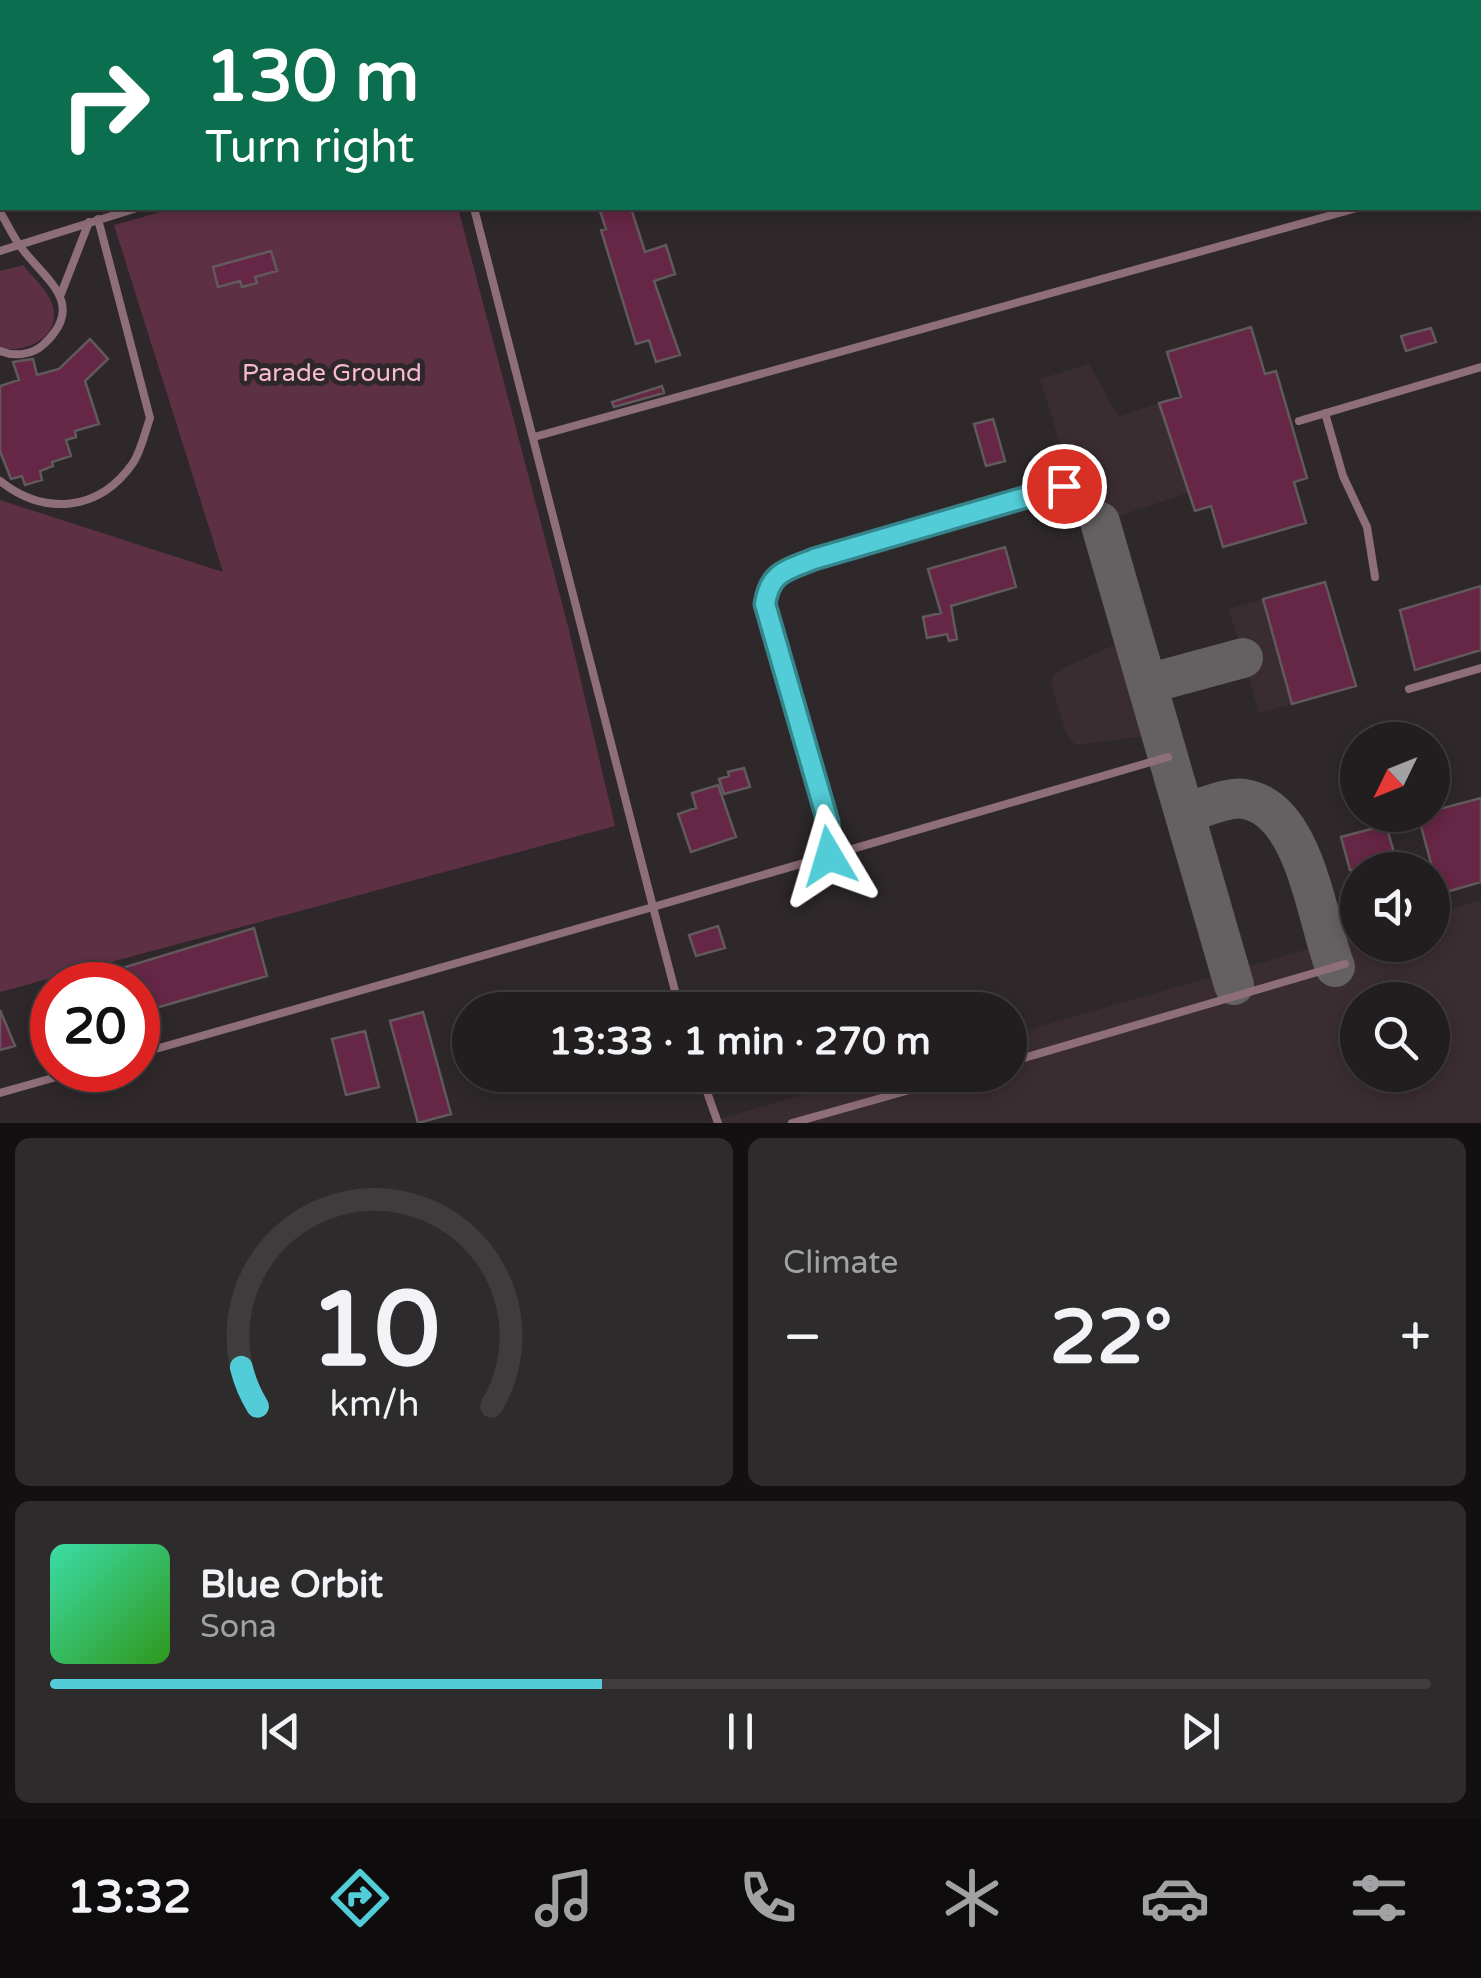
<!DOCTYPE html>
<meta charset="utf-8">
<style>
:root{--surface:#221e20;--page:#2e2b2d;--text:#f1f3f6;--muted:#a2a2a5;--line:#3f3c3e;--accent:#52ccd6}
body{margin:0;font-family:"Varela Round",sans-serif;background:var(--page);color:var(--text);height:100vh;display:flex;flex-direction:column;font-size:38px;white-space:nowrap}
*{box-sizing:border-box;margin:0}
p{font-size:32px;color:var(--muted)}
.icon{flex:none;width:55px;height:55px;fill:none;stroke:currentColor;stroke-width:2;stroke-linecap:round;stroke-linejoin:round}
.map{position:relative;height:1123px;overflow:hidden}
.details{display:flex;flex-direction:column;gap:15px;padding:15px;background:#131012;flex:1}
.details>*{flex:none}
.hud{position:absolute;left:0px;top:0px;width:1482px;height:210px;box-shadow:0 5px 15px #0003,0 0 0 2px var(--line);background:#0b6e4f;color:#fff;overflow:hidden}
.needle{width:65px;rotate:227deg}
.buttons{position:absolute;left:1340px;top:722px;display:grid;gap:20px}
.buttons a{display:grid;place-items:center;width:110px;height:110px;border-radius:50%;background:var(--surface);box-shadow:0 5px 15px #0003,0 0 0 2px var(--line);font-size:50px}
.speed{position:absolute;left:30px;top:962px;display:flex;gap:20px;font-size:50px;font-weight:700;text-align:center}
.speed>*{display:grid;place-content:center;width:130px;height:130px;border-radius:50%;background:var(--surface);box-shadow:0 5px 15px #0003,0 0 0 2px var(--line);line-height:1}
.speed .limit{border:15px solid #d22;background:#fff;color:#111}
.pin{position:absolute;display:grid;place-items:center;width:85px;height:85px;color:#fff;margin:-42px;border:5px solid #fff;border-radius:50%;box-shadow:0 2px 10px #0007}
.me{position:absolute;width:110px;margin:-55px;rotate:353deg;stroke-linejoin:round;filter:drop-shadow(0 0 8px #0008)}
.turn{display:flex;align-items:center;gap:35px;height:210px;padding:0 40px;font-size:45px}
.turn .icon{width:130px;height:130px;stroke-width:2.5}
.turn b{display:block;font-size:70px;line-height:85px}
.big{font-size:75px;font-weight:700;line-height:1.1}
.details .widget{flex:1;display:flex;flex-direction:column;justify-content:center;gap:15px;min-width:0;padding:0 35px;border-radius:15px;background:var(--page)}
.details .dial{align-items:center;gap:0}
.dial svg{height:260px;overflow:visible;fill:none;stroke:var(--line);stroke-width:7;stroke-linecap:round;text-anchor:middle}
.dial text{fill:var(--text);stroke:none}
.song{display:flex;align-items:center;gap:30px}
.cover{width:120px;height:120px;border-radius:15px;background:linear-gradient(135deg,hsl(160 70% 55%),hsl(110 70% 35%))}
.played{height:10px;border-radius:5px;background:linear-gradient(90deg,var(--accent) 40%,var(--line) 40%)}
.keys{display:flex;justify-content:space-around;direction:ltr}
.heat{display:flex;justify-content:space-between;align-items:center;font-size:55px;direction:ltr}
.details .tiles{flex:1;display:grid;gap:15px;grid-template-columns:1fr 1fr}
.widget:last-child{grid-column:span 2}
.trip{position:absolute;left:452px;top:992px;width:575px;height:100px;border-radius:50px;background:var(--surface);box-shadow:0 5px 15px #0003,0 0 0 2px var(--line);font-weight:700;line-height:100px;text-align:center}
.menu{display:flex;height:160px;justify-content:space-around;align-items:center;background:#0e0c0d;color:var(--muted)}
.menu .icon{width:70px;height:70px}
.menu .current{color:var(--accent)}
.menu b{font-size:45px;color:var(--text)}
.map>svg:first-child{display:block}
</style>
<div class="map">
<svg width="1481" height="1123" viewBox="0 0 1481 1123">
<rect width="100%" height="100%" fill="#2e282a"/>
<path fill="#3a2d32" fill-rule="evenodd" d="M1089,364l30,53 40,-14 29,90 -103,34 -45,-148z
M1263,599l29,105 -33,9 -30,-104z
M1118,643l27,93 -70,9 -11,-16 -13,-47 3,-7 10,-7z
M1481,900v223h-776l166,-48h139v-40l347,-100 1,10h74l1,-31zM1358,1000h74v75h-74z"/>
<path fill="#5d3044" d="M428,0h358l-9,2z
M175,208h283l110,418 47,200 -615,166v-492l223,72 -109,-347z
M23,265c8,10 20,21 26,32 19,35 -18,57 -49,51v-77z"/>
<g fill="none" stroke-linecap="round" stroke-linejoin="round">
<path stroke="#656061" stroke-width="40" d="M1100,522l134,463
M1147,684l96,-26
M1185,813c16,-4 43,-17 59,-14 61,9 72,119 91,168"/>
</g>
<path fill="#662645" stroke="#615a5c" stroke-width="2.5" d="M599,208h32l14,44 21,-7 9,29 -21,7 26,74 -24,7 -7,-22 -13,4 -35,-114 5,-1z
M271,251l6,20 -22,6 2,6 -15,4 -2,-6 -22,6 -5,-20z
M1251,327l14,47 11,-3 31,107 -13,4 12,41 -83,24 -12,-41 -16,5 -36,-108 22,-6 -14,-45z
M1431,328l5,14 -30,9 -5,-15z
M90,339l18,20 -23,22 14,43 -24,7 1,6 -10,3 5,16 -19,6 1,4 -13,5 2,9 -17,5 -3,-9 -11,3 -11,-28v-65l19,-6 -6,-18 20,-3 4,16 22,-6z
M662,386l2,7 -50,14 -2,-5z
M993,419l12,42 -19,5 -12,-42z
M1005,547l11,40 -65,19 6,33 -8,2 -2,-7 -20,4 -4,-21 18,-4 -13,-44z
M1325,582l31,104 -64,18 -29,-105z
M1481,586v64l-66,20 -15,-60z
M744,768l6,19 -26,7 -5,-15 10,-3 -1,-4z
M718,785l18,52 -45,15 -13,-38 18,-6 -4,-15z
M1481,798v84l-49,14v-29l-14,-52h14v-4z
M1386,825l13,45h-49l-9,-33z
M718,926l7,22 -29,8 -7,-21z
M254,928l13,48 -129,37v-28h-11l-5,-17z
M0,1010l15,36 -15,4z
M423,1012l28,102 -33,9 -28,-102z
M365,1031l14,56 -33,8 -14,-56z"/>
<g fill="none" stroke-linecap="round" stroke-linejoin="round">
<path stroke="#8e6e7a" stroke-width="8" d="M416,0v2
M832,2l9,-2
M1480,173h1
M474,208l179,699 515,-150
M0,212c7,11 12,23 20,34 24,33 68,57 24,98 -11,11 -30,13 -44,7
M0,251l137,-43
M61,294l28,-72
M1325,413l18,63 24,51 8,50
M1299,421l182,-54
M534,437l823,-229
M0,481c44,35 99,31 133,-18 8,-12 12,-31 17,-45l-52,-199
M1409,689l72,-21
M829,856l-1,-34 -63,-218 3,-20 13,-11 32,-14 251,-72
M138,1054l515,-147 27,103
M1010,1062l335,-98
M701,1075l17,48
M0,1093l81,-23
M792,1123l171,-48"/>
</g>
<g fill="none" stroke-linecap="round" stroke-linejoin="round">
<defs>
<path id="route" d="M829,856l-1,-34 -63,-218c5,-32 20,-33 49,-45l250,-73"/>
</defs>
<use href="#route" stroke="#35858b" stroke-width="25"/>
<use href="#route" stroke="#52ccd6" stroke-width="18"/>
</g>
<g text-anchor="middle" stroke-width="10" stroke-linejoin="round" paint-order="stroke">
<g font-size="25" fill="#f8bbd3" stroke="#2e282a">
<text x="332" y="381">Parade Ground</text>
</g>
</g>
</svg>
<div class="buttons">
<a><svg class="needle" viewBox="-14 -14 28 28"><path d="M0-13l5 13h-10z" fill="#e53935"/><path d="M0 13l5-13h-10z" fill="#a2a2a5"/></svg></a>
<a><svg class="icon" aria-label="sound" viewBox="0 0 24 24"><path d="M4 9h4l5-4v14l-5-4H4zM17 9q2 3 0 6"/></svg></a>
<a><svg class="icon" aria-label="search" viewBox="0 0 24 24"><circle cx="10" cy="10" r="6"/><path d="M15 15l6 6"/></svg></a>
</div>
<div class="speed"><div class="limit">20</div></div>
<div class="pin" style="left:1064px;top:486px;background:#d93025"><svg class="icon" aria-label="arrive" viewBox="0 0 24 24"><path d="M6 21V4h12l-3 4 3 4H6"/></svg></div>
<svg class="me" style="left:829px;top:856px" viewBox="-20 -20 40 40"><path d="M0-17L14 15 0 8-14 15z" fill="#52ccd6" stroke="#fff" stroke-width="4"/></svg>
<div class="trip">13:33 · 1 min · 270 m</div>
<div class="hud">
<div class="turn"><svg class="icon" aria-label="right" viewBox="0 0 24 24"><path d="M7 20v-9h11M14 6l5 5-5 5"/></svg><div><b>130 m</b>Turn right</div></div>
</div>
</div>
<section class="details">
<div class="tiles">
<div class="widget dial"><svg viewBox="0 0 100 80">
<path d="M14 69A42 42 0 1 1 86 69"/>
<path d="M14 69A42 42 0 0 1 9 57" stroke="#52ccd6"/>
<text x="50" y="56" font-size="32" font-weight="700">10</text>
<text x="50" y="72" font-size="11">km/h</text>
</svg></div>
<div class="widget"><p>Climate</p>
<div class="heat"><a>−</a><b class="big">22°</b><a>+</a></div>
</div>
<div class="widget">
<div class="song"><i class="cover"></i><div><b>Blue Orbit</b><p>Sona</p></div></div>
<div class="played"></div>
<div class="keys"><svg class="icon" aria-label="previous" viewBox="0 0 24 24"><path d="M18 5L8 12l10 7zM5 5v14"/></svg><svg class="icon" aria-label="pause" viewBox="0 0 24 24"><path d="M8 5v14M16 5v14"/></svg><svg class="icon" aria-label="next" viewBox="0 0 24 24"><path d="M6 5l10 7-10 7zM19 5v14"/></svg></div>
</div>
</div>
</section>
<nav class="menu">
<b>13:32</b>
<svg class="icon current" aria-label="directions" viewBox="0 0 24 24"><path d="M12 3l9 9-9 9-9-9zM9 14v-3h6M13 9l2 2-2 2"/></svg>
<svg class="icon" aria-label="music" viewBox="0 0 24 24"><path d="M9 18V5l10-2v13"/><circle cx="6" cy="18" r="3"/><circle cx="16" cy="16" r="3"/></svg>
<svg class="icon" aria-label="phone" viewBox="0 0 24 24"><path d="M5 4h4l2 5-3 2q2 4 5 5l2-3 5 2v4C11 20 4 13 5 4z"/></svg>
<svg class="icon" aria-label="climate" viewBox="0 0 24 24"><path d="M12 3v18M4 7l16 10M4 17L20 7"/></svg>
<svg class="icon" aria-label="car" viewBox="0 0 24 24"><path d="M5 17H2v-5l4-1 3-4h7l3 4 3 1v5h-3M9 17h6M6 11h13"/><circle cx="7" cy="17" r="2"/><circle cx="17" cy="17" r="2"/></svg>
<svg class="icon" aria-label="filters" viewBox="0 0 24 24"><path d="M4 7h16M4 17h16"/><circle cx="9" cy="7" r="2"/><circle cx="15" cy="17" r="2"/></svg>
</nav>
